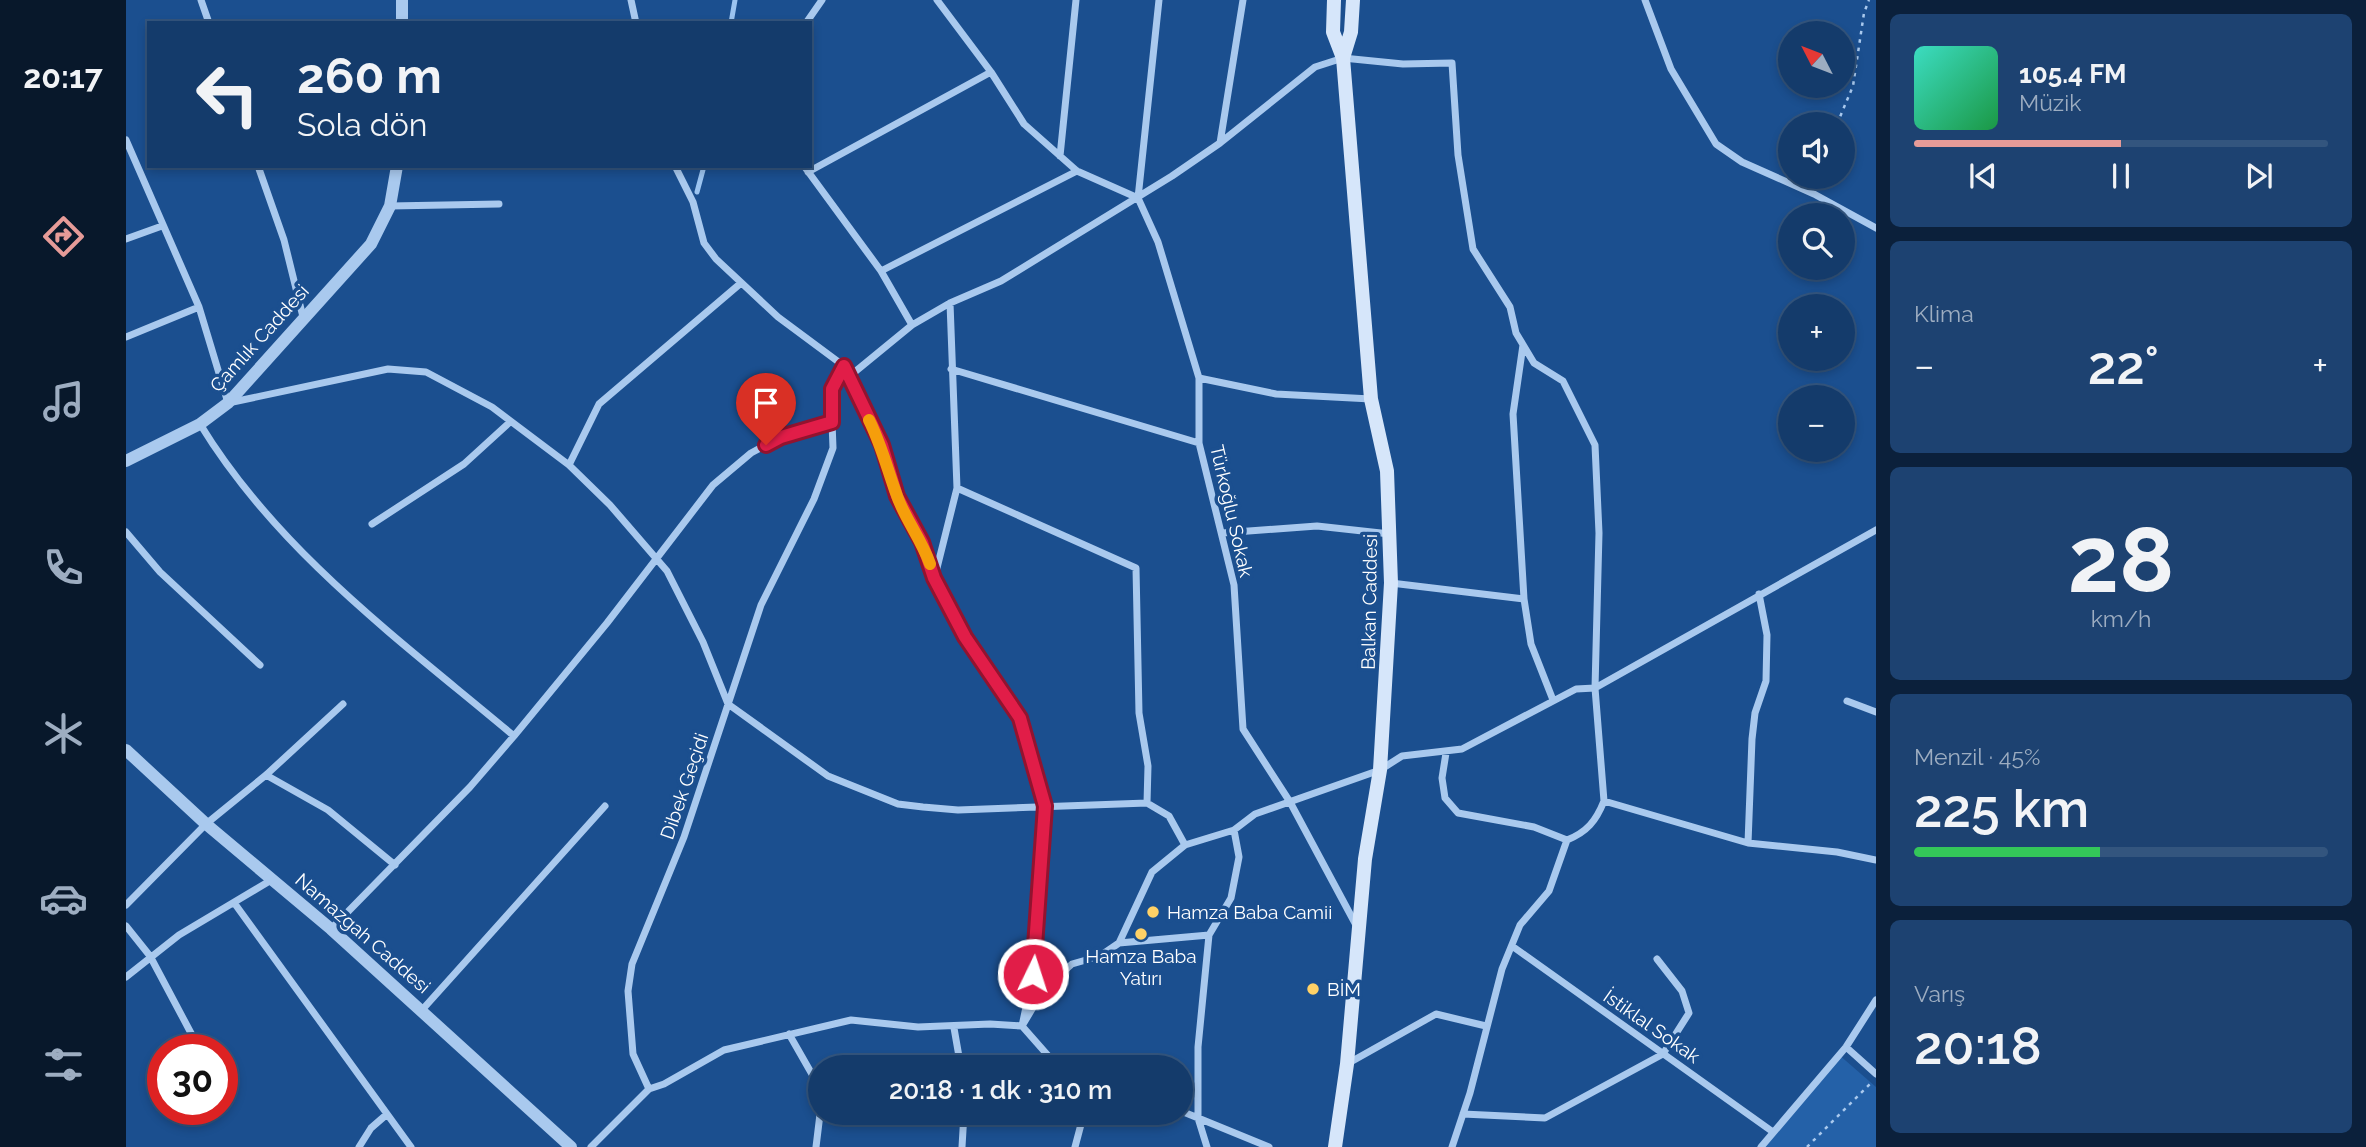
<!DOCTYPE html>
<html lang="tr">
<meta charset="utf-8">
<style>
:root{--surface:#143b6b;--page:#1d4271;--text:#f1f3f6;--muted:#9dadc1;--line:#33557e;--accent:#e69b98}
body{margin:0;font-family:Raleway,sans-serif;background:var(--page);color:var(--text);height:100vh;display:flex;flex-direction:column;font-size:26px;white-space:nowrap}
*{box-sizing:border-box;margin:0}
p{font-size:23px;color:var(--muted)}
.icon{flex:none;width:38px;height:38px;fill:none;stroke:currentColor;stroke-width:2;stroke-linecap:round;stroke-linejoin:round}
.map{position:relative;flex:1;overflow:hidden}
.drawer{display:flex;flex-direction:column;gap:14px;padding:14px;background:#0b203b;width:490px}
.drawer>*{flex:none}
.guide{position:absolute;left:21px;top:21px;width:665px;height:147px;border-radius:0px;box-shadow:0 4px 10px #0003,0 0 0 2px var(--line);background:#143b6b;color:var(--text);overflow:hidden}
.needle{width:46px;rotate:312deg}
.tools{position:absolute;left:1652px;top:21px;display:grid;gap:14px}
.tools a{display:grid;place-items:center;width:77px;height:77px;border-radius:50%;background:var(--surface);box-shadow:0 4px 10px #0003,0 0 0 2px var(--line);font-size:35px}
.speed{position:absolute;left:21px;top:1034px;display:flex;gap:14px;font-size:35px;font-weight:700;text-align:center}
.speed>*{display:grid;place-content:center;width:91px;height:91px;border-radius:50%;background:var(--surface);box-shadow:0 4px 10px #0003,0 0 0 2px var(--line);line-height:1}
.speed .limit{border:10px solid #d22;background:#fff;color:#111}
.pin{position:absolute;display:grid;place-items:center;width:60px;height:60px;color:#fff;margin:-72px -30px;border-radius:50% 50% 50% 0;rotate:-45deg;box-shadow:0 0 7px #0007}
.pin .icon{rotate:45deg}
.me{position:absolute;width:77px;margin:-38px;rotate:4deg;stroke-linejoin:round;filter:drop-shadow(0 0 5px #0008)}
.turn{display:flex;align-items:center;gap:24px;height:147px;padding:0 35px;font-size:32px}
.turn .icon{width:91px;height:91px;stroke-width:2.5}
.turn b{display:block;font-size:49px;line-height:60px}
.big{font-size:52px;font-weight:600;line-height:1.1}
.drawer .tile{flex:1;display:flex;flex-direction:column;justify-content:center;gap:10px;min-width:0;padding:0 24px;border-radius:10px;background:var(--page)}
.drawer .dial{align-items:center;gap:0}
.dial b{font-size:91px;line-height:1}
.song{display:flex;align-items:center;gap:21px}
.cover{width:84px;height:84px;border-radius:10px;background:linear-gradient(135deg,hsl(170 70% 55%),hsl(140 70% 35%))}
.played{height:7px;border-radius:4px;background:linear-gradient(90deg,var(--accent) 50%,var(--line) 50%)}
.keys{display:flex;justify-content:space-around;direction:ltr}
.heat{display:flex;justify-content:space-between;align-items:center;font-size:38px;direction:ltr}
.charge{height:10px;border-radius:5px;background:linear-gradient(90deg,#34c759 45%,var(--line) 0)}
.trip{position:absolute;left:682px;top:1055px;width:385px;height:70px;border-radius:35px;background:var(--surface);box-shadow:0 4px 10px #0003,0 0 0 2px var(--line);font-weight:600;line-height:70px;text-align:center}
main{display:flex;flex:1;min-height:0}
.menu{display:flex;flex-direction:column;width:126px;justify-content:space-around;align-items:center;background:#08182b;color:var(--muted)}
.menu .icon{width:49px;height:49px}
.menu .active{color:var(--accent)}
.menu b{font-size:32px;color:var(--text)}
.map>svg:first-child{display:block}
</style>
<main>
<nav class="menu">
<b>20:17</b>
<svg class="icon active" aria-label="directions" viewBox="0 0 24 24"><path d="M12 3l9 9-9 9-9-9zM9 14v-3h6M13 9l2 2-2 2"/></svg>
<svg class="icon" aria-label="music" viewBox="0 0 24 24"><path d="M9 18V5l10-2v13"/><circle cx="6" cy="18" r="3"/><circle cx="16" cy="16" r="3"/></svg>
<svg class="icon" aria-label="phone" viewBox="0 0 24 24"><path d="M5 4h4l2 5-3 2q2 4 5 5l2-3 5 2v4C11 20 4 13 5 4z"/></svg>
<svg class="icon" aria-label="climate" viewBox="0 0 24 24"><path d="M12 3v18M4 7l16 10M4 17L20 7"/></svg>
<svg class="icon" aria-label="car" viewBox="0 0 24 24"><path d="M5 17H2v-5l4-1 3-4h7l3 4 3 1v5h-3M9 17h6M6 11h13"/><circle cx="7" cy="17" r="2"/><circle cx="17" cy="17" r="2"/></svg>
<svg class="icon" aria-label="filters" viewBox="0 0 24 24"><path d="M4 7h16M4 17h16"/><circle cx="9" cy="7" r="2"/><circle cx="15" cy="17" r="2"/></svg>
</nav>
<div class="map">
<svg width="1750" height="1147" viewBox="0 0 1750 1147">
<rect width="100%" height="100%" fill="#1b4f8f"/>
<path fill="#2461a8" d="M1712,1054l38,33v60h-115z"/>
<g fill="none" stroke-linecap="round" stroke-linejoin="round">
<path stroke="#9cc4f0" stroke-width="5" d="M605,23l4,-23
M571,192l7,-26"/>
<path stroke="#a9c9ee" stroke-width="2.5" stroke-dasharray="3.5 5" stroke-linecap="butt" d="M1711,124l16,-38 11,-73 5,-13
M1681,1147l64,-64"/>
<path stroke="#a9c9ee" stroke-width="7" d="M75,0l8,23
M505,0l5,23
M811,0l54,72 33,52 53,47 61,27 20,44 41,136v65l35,142 9,144 47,73 66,123
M1519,0l26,69 45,75 26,18 72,32 62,34
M680,23l16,-23
M0,140l73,167 29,96 160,-34 38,3 66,35 77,58 41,40 57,66 36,71 25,62 100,72 70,28 25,3 35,3 189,-7
M1094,143l23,-143
M934,156l16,-156
M132,166l26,74 19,77
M549,166l18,36 11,41 12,16 62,58 66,49 38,79 14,51 26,46 12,36 32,59 54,81 25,88 -12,168 -11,52 37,42
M678,166l77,105 31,54
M682,172l183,-100
M1012,198l21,-198
M264,206l109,-2
M0,239l36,-13
M755,271l196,-100
M0,337l73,-30
M1397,345l-10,69 11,185 7,45 22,56
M825,369l248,74
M1073,378l77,16 95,5
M74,424c78,128 201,217 314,312
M443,465l30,-61 142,-121
M831,488l179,80 3,145 9,53 -1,37 22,13 16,29
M246,524l92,-60 46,-42
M0,532l34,40 100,93
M1096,533l95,-7 73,8
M809,576l22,-88 -7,-185
M1265,583l133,16
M1721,701l29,11
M1320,753l-4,25 3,20 13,15 76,14 33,13c20,-8 29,-19 37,-39l144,42 89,9 39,8
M140,775l62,35 67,55
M1622,843l4,-104 3,-26 11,-32 1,-46 -8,-41
M109,904l176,243
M0,905l80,-81 60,-49 77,-71
M0,926l24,30 50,94
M205,929l139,-142 44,-51 93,-113 106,-138 38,-32 30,-16 51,-15v-33l12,-23 7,9 61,-50 38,-22 51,-22 171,-105 48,-33 95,-76 28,-9 60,6 49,-1 6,92 15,94 37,58 6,26 18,30 29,18 32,64 4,88 -4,155 9,113
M993,943l90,-8
M1386,946l261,186
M0,977l53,-42 94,-56
M296,1010l183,-204
M828,1028l7,40
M663,1034l32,56
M1720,1047l30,27
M1221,1064l89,-50 50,12
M523,1089l15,-5 60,-34 127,-30 67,7 72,-3 32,2 22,-37 28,-25 28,-8 19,-13 33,-71 33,-27 49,-15 21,-16 125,-44 22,-14 60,-7 114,-60 19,-1 281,-158
M1055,1111l88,36
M1337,1114l82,4 118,-64 26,-41 -7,-22 -25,-32
M233,1147l12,-19 15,-13
M465,1147l58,-58 -16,-35 -5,-63 4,-27 52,-127 77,-232 53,-106 19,-51 -1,-26
M690,1147l5,-41
M836,1147l2,-34
M949,1147l9,-34
M1081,1147l-9,-29v-71l11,-112 22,-37 8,-41 -5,-27
M1326,1147l18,-54 32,-124 18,-44 29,-34 18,-51
M1635,1147l85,-100 30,-47"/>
<path stroke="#a9c9ee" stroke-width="12" d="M276,0v23
M0,461l74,-37 28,-21 143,-159 19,-38 7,-40
M0,750l80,74 125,105 240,218"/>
<path stroke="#d6e6fa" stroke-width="14" d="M1208,0l-1,32 10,26
M1209,1147l12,-83 18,-205 15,-89 11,-187 -4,-112 -16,-72 -28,-341 8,-26 2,-32"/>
</g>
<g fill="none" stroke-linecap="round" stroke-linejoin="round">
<defs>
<path id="route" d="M640,445l15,-8 51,-15v-33l12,-23 38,79 15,51 25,46 12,36 31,59 55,81 25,88 -12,168"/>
</defs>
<use href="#route" stroke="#92132f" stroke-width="18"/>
<use href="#route" stroke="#e11d48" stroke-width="12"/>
<path stroke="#f59e0b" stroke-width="12" d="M743,420c12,24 18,48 27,73 8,25 25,45 34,71"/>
</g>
<g fill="#ffd166" stroke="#1b4f8f" stroke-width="2.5">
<circle cx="1027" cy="912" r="7"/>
<circle cx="1015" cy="934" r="7"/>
<circle cx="1187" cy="989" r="7"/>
</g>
<g text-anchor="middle" stroke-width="7" stroke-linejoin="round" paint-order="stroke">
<g font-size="19" fill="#fff" stroke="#1b4f8f">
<text transform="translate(133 338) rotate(-48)" y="7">Çamlık Caddesi</text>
<text transform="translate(1106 511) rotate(77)" y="7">Türkoğlu Sokak</text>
<text transform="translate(1243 602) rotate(-89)" y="7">Balkan Caddesi</text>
<text transform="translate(558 786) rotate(-71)" y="7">Dibek Geçidi</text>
<text transform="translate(237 933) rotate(41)" y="7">Namazgah Caddesi</text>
<text transform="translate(1526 1026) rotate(35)" y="7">İstiklal Sokak</text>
</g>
<g font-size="19" fill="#fff" stroke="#1b4f8f" text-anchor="start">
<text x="1041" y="919">Hamza Baba Camii</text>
<text x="1015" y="963" text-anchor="middle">Hamza Baba<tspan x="1015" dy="22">Yatırı</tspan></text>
<text x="1201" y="996">BİM</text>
</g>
</g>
</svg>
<div class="tools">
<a><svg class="needle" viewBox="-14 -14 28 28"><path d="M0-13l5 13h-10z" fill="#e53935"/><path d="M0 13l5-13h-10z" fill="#9dadc1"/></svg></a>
<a><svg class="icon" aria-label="sound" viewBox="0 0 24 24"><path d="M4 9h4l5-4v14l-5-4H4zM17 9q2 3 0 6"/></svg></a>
<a><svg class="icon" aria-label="search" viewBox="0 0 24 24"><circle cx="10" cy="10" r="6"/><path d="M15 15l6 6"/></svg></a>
<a>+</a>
<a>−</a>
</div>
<div class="speed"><div class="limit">30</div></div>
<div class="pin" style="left:640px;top:445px;background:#d93025"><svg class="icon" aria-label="arrive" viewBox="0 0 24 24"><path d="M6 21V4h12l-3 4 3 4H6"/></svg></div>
<svg class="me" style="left:907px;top:974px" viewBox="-20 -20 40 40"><circle r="17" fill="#e11d48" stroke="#fff" stroke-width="3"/><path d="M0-11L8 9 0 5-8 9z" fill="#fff"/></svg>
<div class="trip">20:18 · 1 dk · 310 m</div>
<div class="guide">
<div class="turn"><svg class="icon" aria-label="left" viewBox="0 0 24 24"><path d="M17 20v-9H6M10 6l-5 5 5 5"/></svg><div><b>260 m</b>Sola dön</div></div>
</div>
</div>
<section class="drawer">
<div class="tile">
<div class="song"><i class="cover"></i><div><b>105.4 FM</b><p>Müzik</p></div></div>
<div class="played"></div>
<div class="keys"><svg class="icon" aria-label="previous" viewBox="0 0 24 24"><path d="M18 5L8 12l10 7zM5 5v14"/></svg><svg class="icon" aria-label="pause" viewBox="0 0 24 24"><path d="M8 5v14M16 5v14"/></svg><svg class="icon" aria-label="next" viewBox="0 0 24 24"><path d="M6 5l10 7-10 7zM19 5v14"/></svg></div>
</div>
<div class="tile"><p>Klima</p>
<div class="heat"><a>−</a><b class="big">22°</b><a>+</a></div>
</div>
<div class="tile dial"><b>28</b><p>km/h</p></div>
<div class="tile"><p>Menzil · 45%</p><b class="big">225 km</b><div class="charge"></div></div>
<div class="tile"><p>Varış</p><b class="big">20:18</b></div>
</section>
</main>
